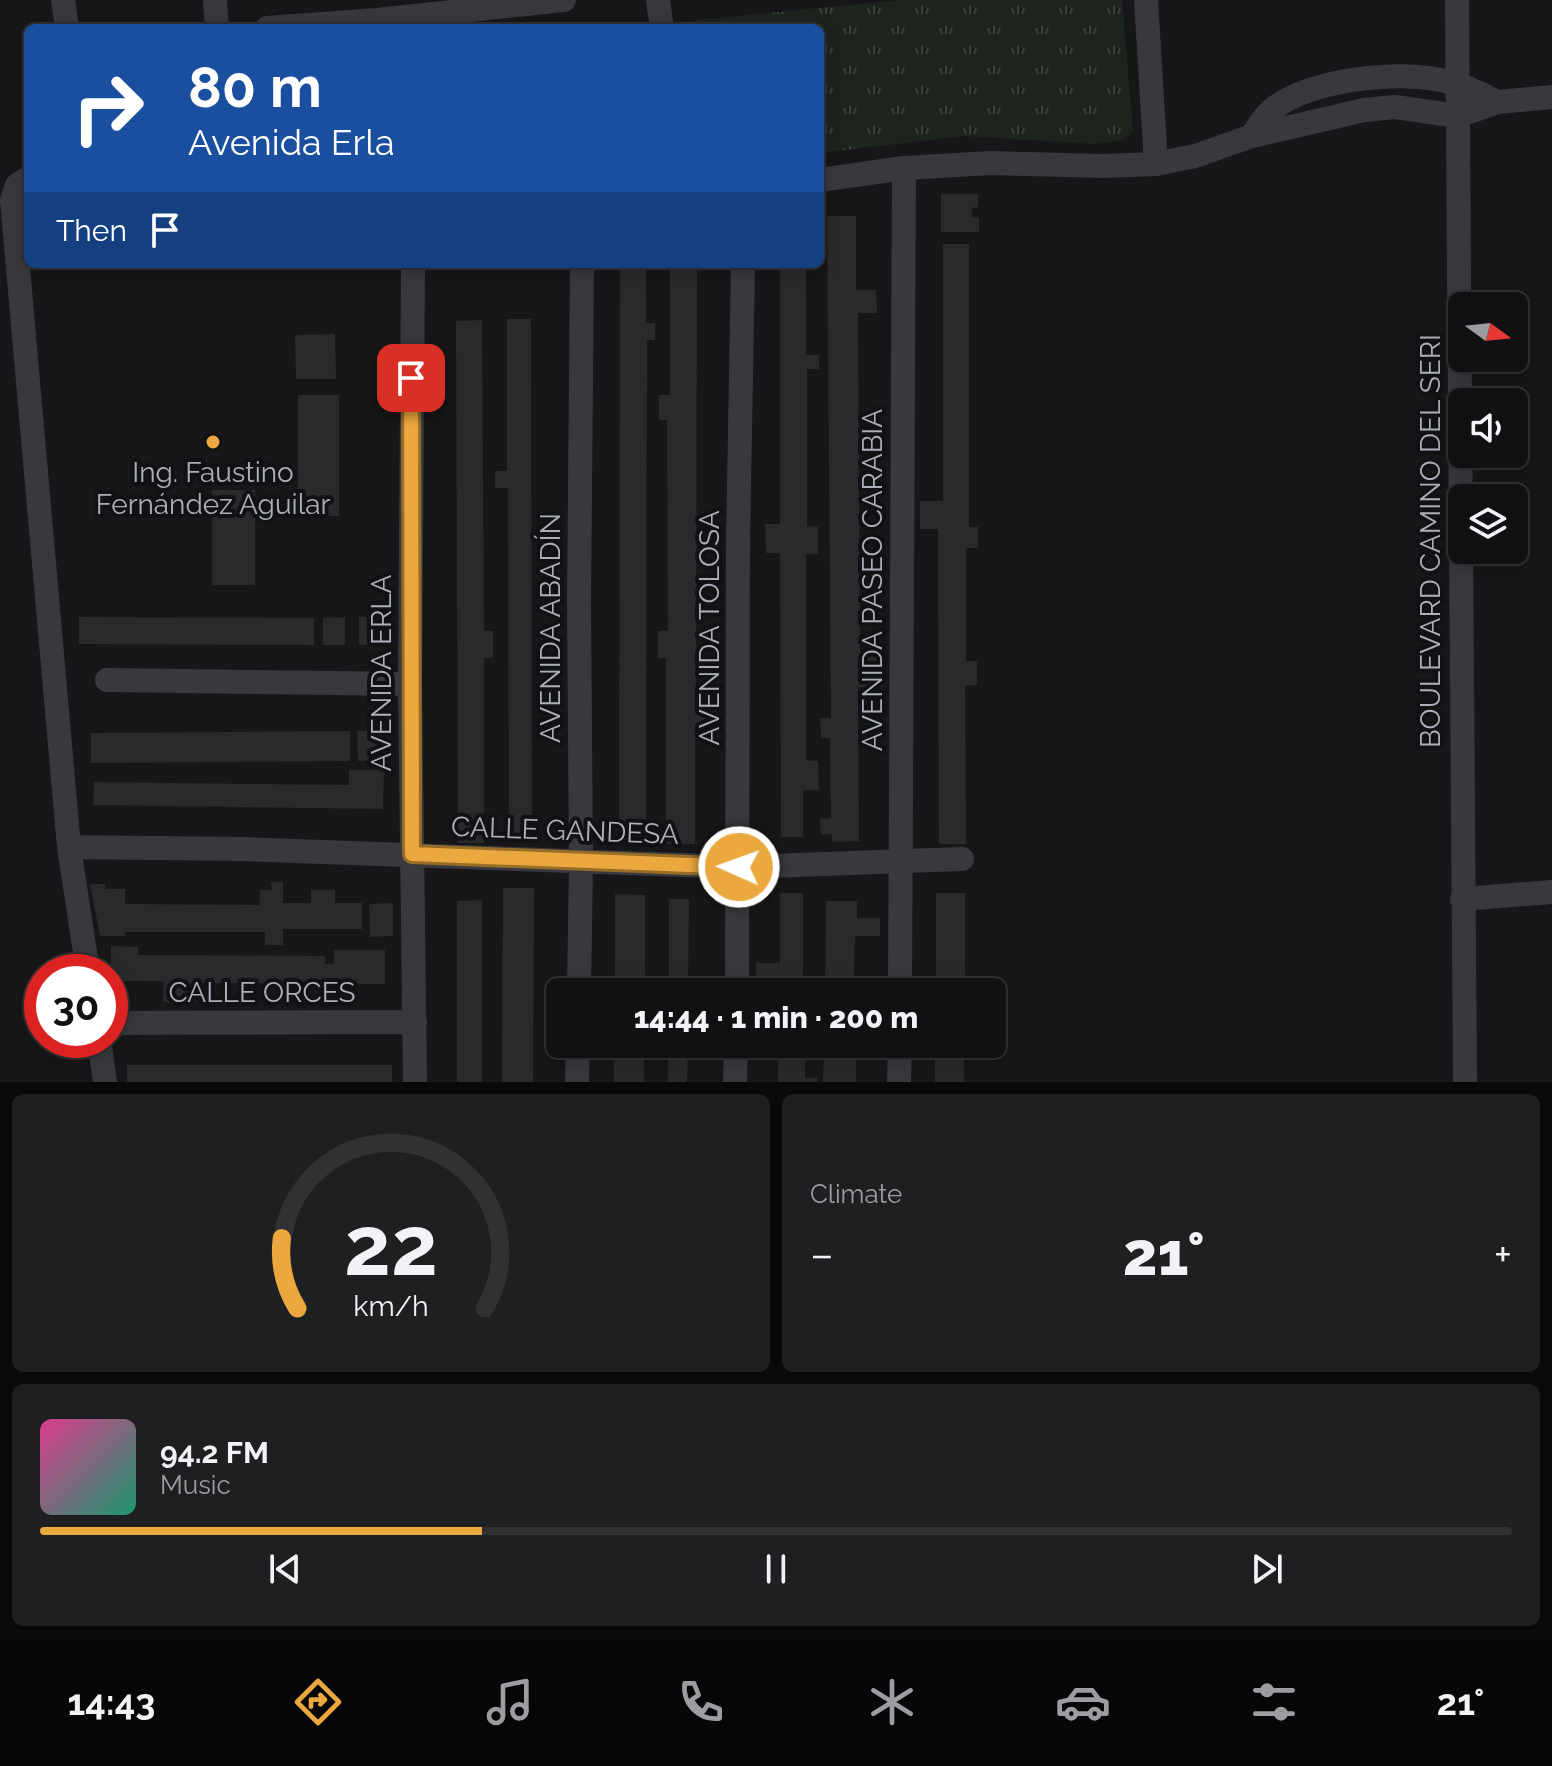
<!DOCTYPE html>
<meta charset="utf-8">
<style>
:root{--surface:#111113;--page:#1e1f21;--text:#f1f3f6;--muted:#9c9da0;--line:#303133;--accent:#eaa83e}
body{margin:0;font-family:Raleway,sans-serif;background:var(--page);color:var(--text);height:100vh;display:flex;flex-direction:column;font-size:30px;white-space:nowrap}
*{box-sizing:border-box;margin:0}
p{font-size:26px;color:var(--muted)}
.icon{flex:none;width:44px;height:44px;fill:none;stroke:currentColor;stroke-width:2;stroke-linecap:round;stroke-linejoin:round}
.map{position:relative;height:1082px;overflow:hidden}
.details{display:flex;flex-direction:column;gap:12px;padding:12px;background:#09090a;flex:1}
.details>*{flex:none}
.hud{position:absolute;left:24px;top:24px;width:800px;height:244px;border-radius:12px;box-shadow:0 4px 20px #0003,0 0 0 2px var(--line);background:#1a4fa0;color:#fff;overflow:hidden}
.needle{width:52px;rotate:105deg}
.controls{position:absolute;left:1448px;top:292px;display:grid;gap:16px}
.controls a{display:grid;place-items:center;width:80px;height:80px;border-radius:12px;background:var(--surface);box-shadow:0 4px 20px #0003,0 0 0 2px var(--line);font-size:40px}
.speed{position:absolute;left:24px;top:954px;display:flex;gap:16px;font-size:40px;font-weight:700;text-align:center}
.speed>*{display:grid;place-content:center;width:104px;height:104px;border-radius:50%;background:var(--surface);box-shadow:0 4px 20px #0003,0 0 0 2px var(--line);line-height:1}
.speed .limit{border:12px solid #d22;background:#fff;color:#111}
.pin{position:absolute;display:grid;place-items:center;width:68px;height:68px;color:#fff;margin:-34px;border-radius:16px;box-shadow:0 4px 12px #0006}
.me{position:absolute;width:88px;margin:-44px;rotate:272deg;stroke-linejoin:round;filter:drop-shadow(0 0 6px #0008)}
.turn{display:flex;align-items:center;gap:28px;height:168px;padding:0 32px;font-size:36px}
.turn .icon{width:104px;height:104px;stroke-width:2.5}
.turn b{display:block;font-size:56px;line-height:68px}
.then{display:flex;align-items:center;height:76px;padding:0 32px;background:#0003;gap:16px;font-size:30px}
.big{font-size:60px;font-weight:800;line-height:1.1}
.details .card{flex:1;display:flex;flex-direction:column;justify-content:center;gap:12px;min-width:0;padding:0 28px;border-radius:12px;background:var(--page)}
.details .dial{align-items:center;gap:0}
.dial svg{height:208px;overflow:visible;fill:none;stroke:var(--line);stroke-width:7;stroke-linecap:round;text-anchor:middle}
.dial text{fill:var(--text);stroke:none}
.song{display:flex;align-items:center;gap:24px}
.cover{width:96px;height:96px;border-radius:12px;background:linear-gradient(135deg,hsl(330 70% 55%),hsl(160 70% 35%))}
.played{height:8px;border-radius:4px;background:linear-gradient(90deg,var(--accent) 30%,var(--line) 30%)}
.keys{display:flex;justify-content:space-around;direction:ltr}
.heat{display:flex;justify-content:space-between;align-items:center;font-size:44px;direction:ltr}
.details .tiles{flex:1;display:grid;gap:12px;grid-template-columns:1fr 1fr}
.card:last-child{grid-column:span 2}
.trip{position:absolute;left:546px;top:978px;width:460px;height:80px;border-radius:12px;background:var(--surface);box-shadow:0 4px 20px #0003,0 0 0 2px var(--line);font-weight:800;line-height:80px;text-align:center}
.menu{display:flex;height:128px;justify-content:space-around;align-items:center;background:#070708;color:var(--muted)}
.menu .icon{width:56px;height:56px}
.menu .current{color:var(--accent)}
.menu b{font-size:36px;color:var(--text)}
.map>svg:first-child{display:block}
</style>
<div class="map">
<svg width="1552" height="1082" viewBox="0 0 1552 1082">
<defs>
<pattern id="grass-tufts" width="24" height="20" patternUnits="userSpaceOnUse" patternTransform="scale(2)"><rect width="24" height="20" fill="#1d241e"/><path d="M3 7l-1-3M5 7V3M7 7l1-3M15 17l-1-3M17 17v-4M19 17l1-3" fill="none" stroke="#3b413d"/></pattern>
</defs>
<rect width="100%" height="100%" fill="#171719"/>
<path fill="url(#grass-tufts)" d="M901,0h221l11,132 -10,8 -28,4 -131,-8 -144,17v-125h-128l3,-8z"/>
<path fill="#2a2a2d" d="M941,194h37v13l-6,1v9l7,1v14h-38z
M827,216h29v74h20l1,23h-19l2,338h23v36h-25l1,154 -27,1v-8l-11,1 -1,-16 11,-1 -1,-80h-9l-1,-20h11z
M943,244h26v283h9v21h-12v113h11v24l-12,1 1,158h-27l-1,-315h-18v-28h23z
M620,264h26v59h9v17h-8l-1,500h-27z
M670,264h27l-1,447h20v16h-21v117h-29v-186h-8v-27h10l-1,-211h-8v-25h11z
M780,268h26v87h13v14h-12v157l11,1v27h-12v206l12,1 1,29h-16v47h-22l-1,-284h-14l-1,-29h15z
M507,319h24l1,521h-23l-1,-352h-13v-17h12z
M482,320l2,311h9v27h-9v185h-26l-2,-522z
M335,334l1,45h-40l-1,-44z
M298,395h41v121h-41z
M212,490h43v95h-43z
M79,617l235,1v27l-235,-1z
M345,617v28h-22v-27z
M359,617h21l1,27 -22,1z
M382,730l1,30 -25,1 -1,-30z
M350,731v30l-259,2v-30z
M349,770h35l-1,39 -290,-4 1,-23 255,3z
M271,882h12v21h28v-13h24v13h27v26h-79v16h-18v-13h-140v4h-25l-10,-52h15v5h20v15l134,1 1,-15h12z
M503,888h31l-1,194h-31z
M780,893h23v99l-47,-2v-27h24z
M936,893h29v99h-29z
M615,894l30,1v97h-30z
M669,899h20l-1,93h-19z
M482,900v182h-25v-181z
M826,901h31v17h23v18h-25l-1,40h25v16h-54z
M393,903v33l-23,1 -1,-33z
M111,946l27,1v8l187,1v8h9v-14h51v34l-189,-1v19h-33l1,-21h-53z
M614,1044h30v38h-30z
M668,1044h20l-1,38h-19z
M778,1044h37v3h-10v31h12v4h-39z
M824,1044h32v38h-33z
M935,1044h29v38h-29z
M127,1065h265v17h-265z"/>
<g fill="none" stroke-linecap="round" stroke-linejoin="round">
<path stroke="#38393e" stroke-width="24" d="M63,0l4,28
M215,0l2,28
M658,0l4,28
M1146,0l10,164
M1457,0l8,1082
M267,28l110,-8 187,-20
M1252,136c8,-13 15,-24 28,-32 41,-27 134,-36 179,-19 13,4 26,11 39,17
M28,178l-11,7 -5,15 57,647 19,125
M820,180l84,-12 87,-5 113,3 52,-2 39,-8 57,-20 112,-26 31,-3 63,9 40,-14 54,-5
M413,264l-3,420 5,398
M107,680l303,4
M69,847l172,2 498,18 223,-8
M1462,899l90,-7
M579,992l2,-130 -2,-259 3,-339
M737,992l1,-450 5,-278
M900,992l4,-824
M110,1023l305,-1
M99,1040l6,42
M577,1082l1,-38
M735,1082l1,-38
M899,1082l1,-38"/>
</g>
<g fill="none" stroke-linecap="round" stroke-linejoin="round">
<defs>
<path id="route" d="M411,378l1,476 327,13"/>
</defs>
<use href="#route" stroke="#986d28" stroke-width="20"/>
<use href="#route" stroke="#eaa83e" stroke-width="14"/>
</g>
<circle fill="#eaa83e" stroke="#121214" stroke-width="3" cx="213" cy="442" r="8"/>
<g text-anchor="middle" stroke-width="8" stroke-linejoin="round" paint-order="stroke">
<g font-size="28" fill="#aaafb8" stroke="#121214">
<text x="213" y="482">Ing. Faustino<tspan x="213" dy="32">Fernández Aguilar</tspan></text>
</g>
<g font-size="28" fill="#aaafb8" stroke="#121214">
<text transform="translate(1430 541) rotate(-90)" y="10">BOULEVARD CAMINO DEL SERI</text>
<text transform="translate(872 580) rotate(-90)" y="10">AVENIDA PASEO CARABIA</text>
<text transform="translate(550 628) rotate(-90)" y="10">AVENIDA ABADÍN</text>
<text transform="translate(709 628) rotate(-90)" y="10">AVENIDA TOLOSA</text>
<text transform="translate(381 673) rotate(-90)" y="10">AVENIDA ERLA</text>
<text transform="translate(565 830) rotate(2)" y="10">CALLE GANDESA</text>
<text x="262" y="1002">CALLE ORCES</text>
</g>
</g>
</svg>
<div class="controls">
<a><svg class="needle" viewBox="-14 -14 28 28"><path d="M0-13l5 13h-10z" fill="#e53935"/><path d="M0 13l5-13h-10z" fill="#9c9da0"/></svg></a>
<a><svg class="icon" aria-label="sound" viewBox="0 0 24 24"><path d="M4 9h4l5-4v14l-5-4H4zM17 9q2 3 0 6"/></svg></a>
<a><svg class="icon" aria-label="layers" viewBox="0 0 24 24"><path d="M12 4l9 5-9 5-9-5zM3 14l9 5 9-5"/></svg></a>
</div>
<div class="speed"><div class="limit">30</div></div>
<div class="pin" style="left:411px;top:378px;background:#d93025"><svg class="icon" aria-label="arrive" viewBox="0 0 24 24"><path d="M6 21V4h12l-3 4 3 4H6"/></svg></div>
<svg class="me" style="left:739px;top:867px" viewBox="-20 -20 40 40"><circle r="17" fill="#eaa83e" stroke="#fff" stroke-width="3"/><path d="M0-11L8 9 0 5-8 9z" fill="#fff"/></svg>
<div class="trip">14:44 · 1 min · 200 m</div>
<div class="hud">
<div class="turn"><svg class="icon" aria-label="right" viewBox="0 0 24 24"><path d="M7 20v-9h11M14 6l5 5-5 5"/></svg><div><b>80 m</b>Avenida Erla</div></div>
<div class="then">Then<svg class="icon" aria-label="arrive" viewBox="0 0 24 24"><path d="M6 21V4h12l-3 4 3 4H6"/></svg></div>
</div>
</div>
<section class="details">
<div class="tiles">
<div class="card dial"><svg viewBox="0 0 100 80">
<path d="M14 69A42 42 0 1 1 86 69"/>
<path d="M14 69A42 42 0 0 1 8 42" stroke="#eaa83e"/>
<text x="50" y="56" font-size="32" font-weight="700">22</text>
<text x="50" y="72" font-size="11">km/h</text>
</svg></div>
<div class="card"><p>Climate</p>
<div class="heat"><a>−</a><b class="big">21°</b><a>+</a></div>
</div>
<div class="card">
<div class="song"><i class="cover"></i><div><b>94.2 FM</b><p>Music</p></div></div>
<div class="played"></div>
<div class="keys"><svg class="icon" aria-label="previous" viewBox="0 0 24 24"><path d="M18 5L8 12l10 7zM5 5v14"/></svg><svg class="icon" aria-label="pause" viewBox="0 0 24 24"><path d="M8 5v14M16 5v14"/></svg><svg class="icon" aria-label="next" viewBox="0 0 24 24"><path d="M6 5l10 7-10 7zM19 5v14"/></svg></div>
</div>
</div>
</section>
<nav class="menu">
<b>14:43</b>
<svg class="icon current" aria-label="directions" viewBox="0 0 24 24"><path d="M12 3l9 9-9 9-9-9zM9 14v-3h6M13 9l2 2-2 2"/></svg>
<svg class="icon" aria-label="music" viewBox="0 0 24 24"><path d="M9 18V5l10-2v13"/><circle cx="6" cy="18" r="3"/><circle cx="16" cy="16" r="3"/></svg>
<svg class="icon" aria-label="phone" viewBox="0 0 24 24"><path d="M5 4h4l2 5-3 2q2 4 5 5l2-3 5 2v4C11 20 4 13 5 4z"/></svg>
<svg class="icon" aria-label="climate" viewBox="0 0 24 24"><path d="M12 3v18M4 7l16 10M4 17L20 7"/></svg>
<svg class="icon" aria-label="car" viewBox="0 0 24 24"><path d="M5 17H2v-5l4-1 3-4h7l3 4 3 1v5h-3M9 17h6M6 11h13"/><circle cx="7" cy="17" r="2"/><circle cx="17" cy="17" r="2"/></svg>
<svg class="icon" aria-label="filters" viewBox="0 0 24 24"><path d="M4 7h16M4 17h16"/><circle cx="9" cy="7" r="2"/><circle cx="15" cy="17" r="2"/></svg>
<b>21°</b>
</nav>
